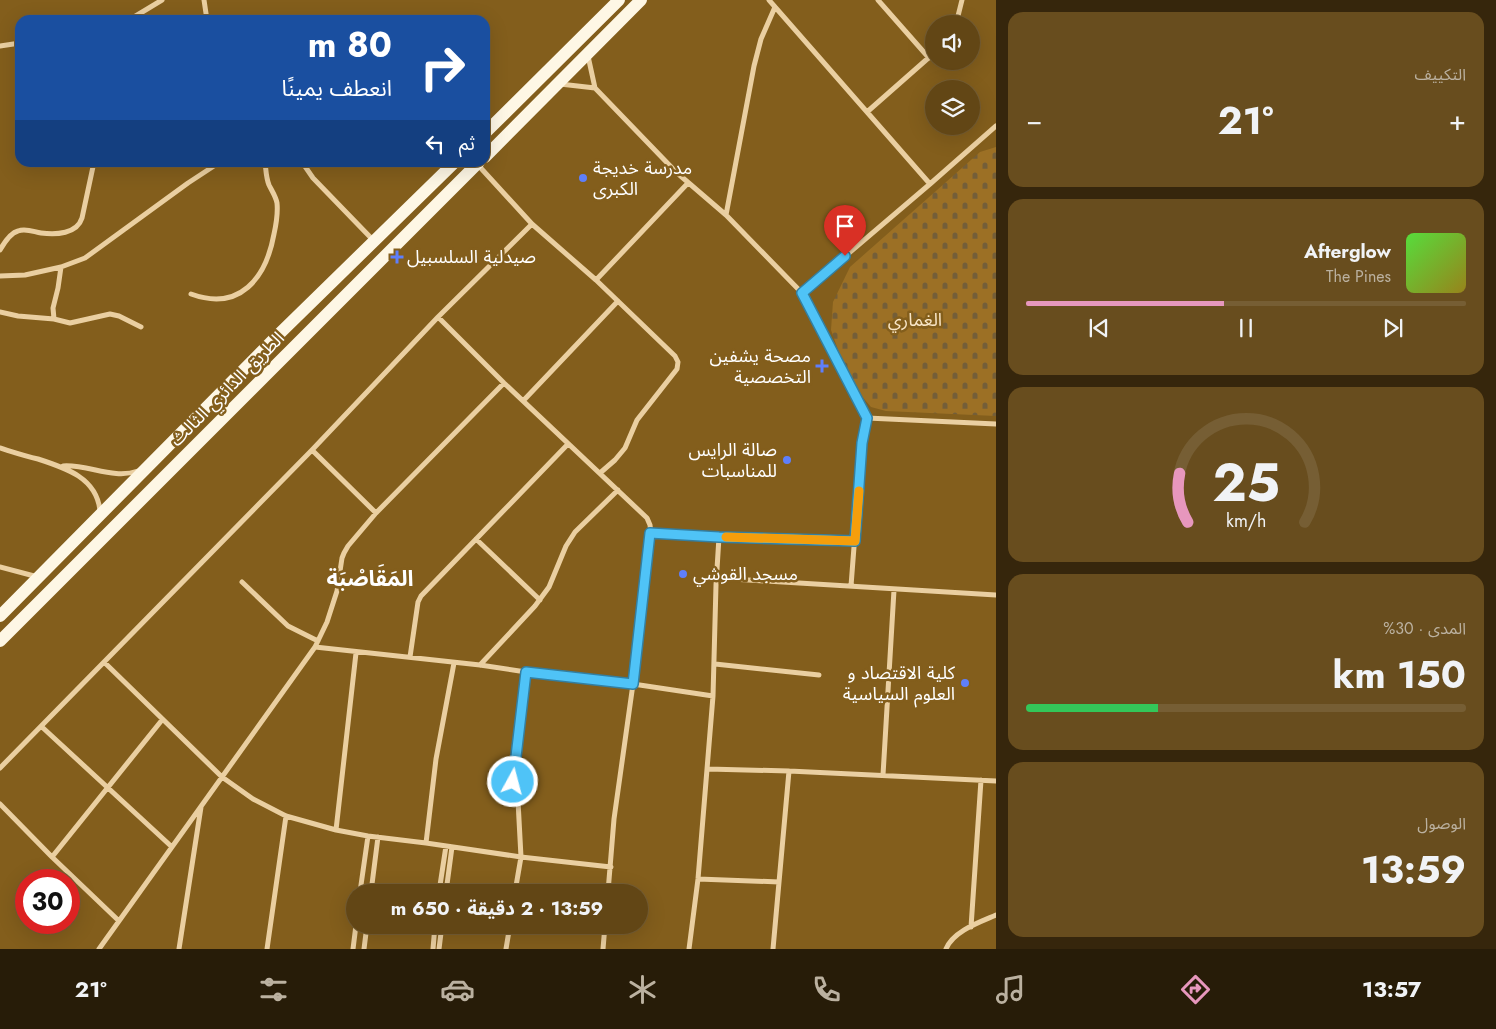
<!DOCTYPE html>
<html lang="ar">
<meta charset="utf-8">
<style>
:root{--surface:#624615;--page:#684d1e;--text:#f1f3f6;--muted:#bbb1a0;--line:#765e34;--accent:#e797bd}
body{margin:0;font-family:Jost,"Noto Sans Arabic",sans-serif;background:var(--page);color:var(--text);direction:rtl;height:100vh;display:flex;flex-direction:column;font-size:19px;white-space:nowrap}
*{box-sizing:border-box;margin:0}
p{font-size:16px;color:var(--muted)}
.icon{flex:none;width:28px;height:28px;fill:none;stroke:currentColor;stroke-width:2;stroke-linecap:round;stroke-linejoin:round}
.map{position:relative;flex:1;overflow:hidden;direction:ltr}
.side{display:flex;flex-direction:column;gap:12px;padding:12px;background:#36260c;width:500px}
.side>*{flex:none}
.top-card{position:absolute;left:15px;top:15px;width:475px;height:152px;border-radius:15px;box-shadow:0 5px 20px #0002,0 0 0 1px var(--line);direction:rtl;background:#1a4fa0;color:#fff;overflow:hidden}
.tools{position:absolute;left:925px;top:15px;display:grid;gap:10px}
.tools a{display:grid;place-items:center;width:55px;height:55px;border-radius:50%;background:var(--surface);box-shadow:0 5px 20px #0002,0 0 0 1px var(--line);font-size:25px}
.speed{position:absolute;left:15px;top:869px;display:flex;gap:10px;font-size:25px;font-weight:700;text-align:center}
.speed>*{display:grid;place-content:center;width:65px;height:65px;border-radius:50%;background:var(--surface);box-shadow:0 5px 20px #0002,0 0 0 1px var(--line);line-height:1}
.speed .limit{border:8px solid #d22;background:#fff;color:#111}
.pin{position:absolute;display:grid;place-items:center;width:42px;height:42px;color:#fff;margin:-51px -21px;border-radius:50% 50% 50% 0;rotate:-45deg;box-shadow:0 0 5px #0007}
.pin .icon{rotate:45deg}
.me{position:absolute;width:55px;margin:-28px;rotate:7deg;stroke-linejoin:round;filter:drop-shadow(0 0 4px #0008)}
.turn{display:flex;align-items:center;gap:18px;height:105px;padding:0 15px;font-size:22px}
.turn .icon{width:65px;height:65px;stroke-width:2.5}
.turn b{display:block;font-size:35px;line-height:42px}
.then{display:flex;align-items:center;height:48px;padding:0 15px;background:#0003;gap:10px;font-size:19px}
.big{font-size:38px;font-weight:700;line-height:1.1}
.side .widget{flex:1;display:flex;flex-direction:column;justify-content:center;gap:8px;min-width:0;padding:0 18px;border-radius:15px;background:var(--page)}
.side .dial{align-items:center;gap:0}
.dial svg{height:130px;overflow:visible;fill:none;stroke:var(--line);stroke-width:7;stroke-linecap:round;text-anchor:middle}
.dial text{fill:var(--text);stroke:none}
.song{display:flex;align-items:center;gap:15px}
.cover{width:60px;height:60px;border-radius:8px;background:linear-gradient(135deg,hsl(110 70% 55%),hsl(50 70% 35%))}
.played{height:5px;border-radius:2px;background:linear-gradient(90deg,var(--accent) 45%,var(--line) 45%)}
.keys{display:flex;justify-content:space-around;direction:ltr}
.heat{display:flex;justify-content:space-between;align-items:center;font-size:28px;direction:ltr}
.charge{height:8px;border-radius:4px;background:linear-gradient(90deg,#34c759 30%,var(--line) 0)}
.trip{position:absolute;left:346px;top:884px;width:302px;height:50px;border-radius:25px;background:var(--surface);box-shadow:0 5px 20px #0002,0 0 0 1px var(--line);font-weight:700;line-height:50px;text-align:center;direction:rtl}
.tab-bar{display:flex;height:80px;justify-content:space-around;align-items:center;background:#271c08;color:var(--muted)}
.tab-bar .icon{width:35px;height:35px}
.tab-bar .on{color:var(--accent)}
.tab-bar b{font-size:22px;color:var(--text)}
main{display:flex;flex:1;min-height:0}
.map>svg:first-child{display:block}
</style>
<main>
<section class="side">
<div class="widget"><p>التكييف</p>
<div class="heat"><a>−</a><b class="big">21°</b><a>+</a></div>
</div>
<div class="widget">
<div class="song"><i class="cover"></i><div><b>Afterglow</b><p>The Pines</p></div></div>
<div class="played"></div>
<div class="keys"><svg class="icon" aria-label="previous" viewBox="0 0 24 24"><path d="M18 5L8 12l10 7zM5 5v14"/></svg><svg class="icon" aria-label="pause" viewBox="0 0 24 24"><path d="M8 5v14M16 5v14"/></svg><svg class="icon" aria-label="next" viewBox="0 0 24 24"><path d="M6 5l10 7-10 7zM19 5v14"/></svg></div>
</div>
<div class="widget dial"><svg viewBox="0 0 100 80">
<path d="M14 69A42 42 0 1 1 86 69"/>
<path d="M14 69A42 42 0 0 1 9 39" stroke="#e797bd"/>
<text x="50" y="56" font-size="32" font-weight="700">25</text>
<text x="50" y="72" font-size="11">km/h</text>
</svg></div>
<div class="widget"><p>المدى · 30%</p><b class="big">150 km</b><div class="charge"></div></div>
<div class="widget"><p>الوصول</p><b class="big">13:59</b></div>
</section>
<div class="map">
<svg width="996" height="949" viewBox="0 0 996 949">
<defs>
<pattern id="cemetery-stones" width="16" height="16" patternUnits="userSpaceOnUse" patternTransform="scale(1.25)"><rect width="16" height="16" fill="#9c7025"/><path d="M2 7V4a2 2 0 0 1 4 0v3zM10 15v-3a2 2 0 0 1 4 0v3z" fill="#745e38"/></pattern>
</defs>
<rect width="100%" height="100%" fill="#835e1c"/>
<path fill="url(#cemetery-stones)" d="M996,147v269l-110,-5 -15,-4 -12,-14 -17,-32 -11,-31 2,-28 17,-35 130,-115z"/>
<g fill="none" stroke-linecap="round" stroke-linejoin="round">
<path stroke="#eacfa1" stroke-width="5" d="M204,0l3,20
M769,0l161,184 66,-58
M878,0l51,58
M129,20l33,-20
M956,24l6,-24
M0,46l20,-3
M588,56l7,32 81,84 50,43 76,78 65,125 -5,25 -11,143
M560,84l35,4
M867,112l67,-59
M302,162l11,16 60,62
M478,165l54,59
M726,215l28,-149 7,-27 14,-32
M0,250c4,-7 10,-17 18,-19 8,-3 16,1 23,2 15,2 36,1 41,-15l12,-56
M0,276l25,-1 36,-8 24,-9 103,-75 32,-21
M596,280l92,-97
M802,293l128,-109
M191,294c49,18 75,-16 83,-60 2,-9 4,-21 3,-31 -1,-6 -5,-12 -8,-18 -3,-7 -3,-15 -4,-23
M0,312l18,4 36,3 16,4 40,-9 9,2 22,11
M438,317l66,66 143,135 3,7 1,8 -18,151 -19,135 -6,73
M54,319l-1,-11 5,-20 3,-21
M523,401l95,-100
M867,418l129,6
M0,448c13,4 25,8 38,11 28,9 59,19 62,52
M312,450l64,63
M63,466c25,-2 50,14 75,5
M651,533l68,4 136,4
M476,539l64,61
M0,567l38,10
M716,578l280,17
M242,582l46,44 30,15
M315,647l12,-25 10,-31 5,-33 2,-5 4,-7 28,-33 128,-130
M410,657l8,-55 3,-6 147,-152
M104,662l118,115 31,22 33,17 50,14 32,6 58,7 95,14 90,10
M715,664l104,11
M480,665l55,-59 14,-19 17,-41 9,-14 43,-42
M42,727l130,120
M0,768l312,-318 126,-133 94,-93 64,56 79,76 3,6 -1,7 -40,51 -12,28 -10,12 -15,13
M708,769l81,2 207,10
M883,775l11,-185
M0,804l52,53 67,64
M336,830l20,-177
M426,843l10,-84 18,-96
M52,857l110,-137
M698,879l81,3
M360,892l8,-56
M371,892l7,-55
M439,892l7,-46
M446,892l6,-45
M515,892l6,-35 -3,-56 -5,-19 13,-110
M971,927l10,-147
M99,949l216,-302 165,18 46,7 107,12 80,12
M179,949l22,-142
M267,949l19,-133
M353,949l3,-24
M364,949l3,-24
M433,949l2,-24
M439,949l3,-24
M506,949l4,-24
M603,949l2,-24
M689,949l9,-70 15,-183 3,-111 3,-48
M773,949l16,-178
M946,949c7,-18 34,-27 50,-34"/>
<path stroke="#fef7e5" stroke-width="12" d="M485,133l134,-133
M485,157l156,-157
M0,616l276,-279 179,-175
M0,641l479,-479"/>
</g>
<g fill="none" stroke-linecap="round" stroke-linejoin="round">
<defs>
<path id="route" d="M513,782l13,-110 107,12 17,-151 69,4 136,4 7,-98 5,-25 -65,-125 43,-37"/>
</defs>
<use href="#route" stroke="#337fa1" stroke-width="12"/>
<use href="#route" stroke="#4fc3f7" stroke-width="9"/>
<path stroke="#f59e0b" stroke-width="9" d="M726,537l129,4 4,-50"/>
</g>
<g fill="#5e7ffb" stroke="#835e1c" stroke-width="2">
<circle cx="583" cy="178" r="5"/>
<path d="M394.5 249.5h5v5h5v5h-5v5h-5v-5h-5v-5h5z"/>
<path d="M819.5 358.5h5v5h5v5h-5v5h-5v-5h-5v-5h5z"/>
<circle cx="787" cy="460" r="5"/>
<circle cx="683" cy="574" r="5"/>
<circle cx="965" cy="683" r="5"/>
</g>
<g text-anchor="middle" stroke-width="5" stroke-linejoin="round" paint-order="stroke">
<g font-size="18" fill="#fff" stroke="#835e1c" text-anchor="start">
<text x="593" y="174">مدرسة خديجة<tspan x="593" dy="21">الكبرى</tspan></text>
<text x="407" y="263">صيدلية السلسبيل</text>
<text x="811" y="362" text-anchor="end">مصحة يشفين<tspan x="811" dy="21">التخصصية</tspan></text>
<text x="777" y="456" text-anchor="end">صالة الرايس<tspan x="777" dy="21">للمناسبات</tspan></text>
<text x="693" y="580">مسجد القوشي</text>
<text x="955" y="679" text-anchor="end">كلية الاقتصاد و<tspan x="955" dy="21">العلوم السياسية</tspan></text>
</g>
<g font-size="18" fill="#f8e5c6" stroke="#835e1c">
<text x="915" y="326">الغماري</text>
</g>
<g font-size="18" fill="#fff" stroke="#835e1c">
<text transform="translate(227 389) rotate(-45)" y="6">الطريق الدائري الثالث</text>
</g>
<g font-size="22" font-weight="bold" fill="#fff" stroke="#835e1c">
<text x="370" y="586">المَقَاصْبَة</text>
</g>
</g>
</svg>
<div class="tools">
<a><svg class="icon" aria-label="sound" viewBox="0 0 24 24"><path d="M4 9h4l5-4v14l-5-4H4zM17 9q2 3 0 6"/></svg></a>
<a><svg class="icon" aria-label="layers" viewBox="0 0 24 24"><path d="M12 4l9 5-9 5-9-5zM3 14l9 5 9-5"/></svg></a>
</div>
<div class="speed"><div class="limit">30</div></div>
<div class="pin" style="left:845px;top:256px;background:#d93025"><svg class="icon" aria-label="arrive" viewBox="0 0 24 24"><path d="M6 21V4h12l-3 4 3 4H6"/></svg></div>
<svg class="me" style="left:513px;top:782px" viewBox="-20 -20 40 40"><circle r="17" fill="#4fc3f7" stroke="#fff" stroke-width="3"/><path d="M0-11L8 9 0 5-8 9z" fill="#fff"/></svg>
<div class="trip">13:59 · 2 دقيقة · 650 m</div>
<div class="top-card">
<div class="turn"><svg class="icon" aria-label="right" viewBox="0 0 24 24"><path d="M7 20v-9h11M14 6l5 5-5 5"/></svg><div><b>80 m</b>انعطف يمينًا</div></div>
<div class="then">ثم<svg class="icon" aria-label="left" viewBox="0 0 24 24"><path d="M17 20v-9H6M10 6l-5 5 5 5"/></svg></div>
</div>
</div>
</main>
<nav class="tab-bar">
<b>13:57</b>
<svg class="icon on" aria-label="directions" viewBox="0 0 24 24"><path d="M12 3l9 9-9 9-9-9zM9 14v-3h6M13 9l2 2-2 2"/></svg>
<svg class="icon" aria-label="music" viewBox="0 0 24 24"><path d="M9 18V5l10-2v13"/><circle cx="6" cy="18" r="3"/><circle cx="16" cy="16" r="3"/></svg>
<svg class="icon" aria-label="phone" viewBox="0 0 24 24"><path d="M5 4h4l2 5-3 2q2 4 5 5l2-3 5 2v4C11 20 4 13 5 4z"/></svg>
<svg class="icon" aria-label="climate" viewBox="0 0 24 24"><path d="M12 3v18M4 7l16 10M4 17L20 7"/></svg>
<svg class="icon" aria-label="car" viewBox="0 0 24 24"><path d="M5 17H2v-5l4-1 3-4h7l3 4 3 1v5h-3M9 17h6M6 11h13"/><circle cx="7" cy="17" r="2"/><circle cx="17" cy="17" r="2"/></svg>
<svg class="icon" aria-label="filters" viewBox="0 0 24 24"><path d="M4 7h16M4 17h16"/><circle cx="9" cy="7" r="2"/><circle cx="15" cy="17" r="2"/></svg>
<b>21°</b>
</nav>
